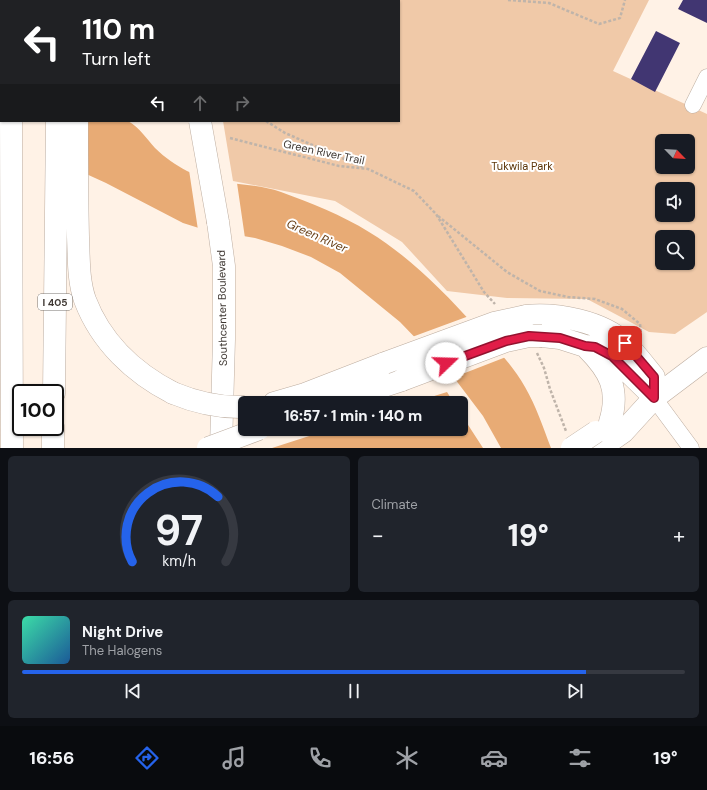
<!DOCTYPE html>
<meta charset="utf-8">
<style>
:root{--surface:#171b24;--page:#20242c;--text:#f1f3f6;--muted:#9ea1a6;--line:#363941;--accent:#2563eb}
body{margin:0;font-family:"DM Sans",sans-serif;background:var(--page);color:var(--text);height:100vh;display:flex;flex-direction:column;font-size:15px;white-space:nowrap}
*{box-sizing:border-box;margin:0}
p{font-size:13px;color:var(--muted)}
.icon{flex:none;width:22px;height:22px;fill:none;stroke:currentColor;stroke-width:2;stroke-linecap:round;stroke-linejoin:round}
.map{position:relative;height:448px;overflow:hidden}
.panel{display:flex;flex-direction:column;gap:8px;padding:8px;background:#0d0f14;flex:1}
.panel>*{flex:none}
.top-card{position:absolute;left:0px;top:0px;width:400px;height:122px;box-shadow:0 1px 3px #0004;background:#202124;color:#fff;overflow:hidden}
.needle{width:26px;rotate:115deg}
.buttons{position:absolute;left:655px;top:134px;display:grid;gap:8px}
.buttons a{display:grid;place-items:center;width:40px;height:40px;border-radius:6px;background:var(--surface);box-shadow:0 1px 3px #0004;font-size:20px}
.speed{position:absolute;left:12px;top:384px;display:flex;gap:8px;font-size:20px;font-weight:700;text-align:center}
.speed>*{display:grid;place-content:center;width:52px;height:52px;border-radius:50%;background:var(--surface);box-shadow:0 1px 3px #0004;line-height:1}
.speed .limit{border:2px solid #111;border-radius:6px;background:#fff;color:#111}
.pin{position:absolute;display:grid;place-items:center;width:34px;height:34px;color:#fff;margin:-17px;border-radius:8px;box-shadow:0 2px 6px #0006}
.me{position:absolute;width:44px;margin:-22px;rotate:69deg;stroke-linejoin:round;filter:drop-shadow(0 0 3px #0008)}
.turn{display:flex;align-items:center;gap:14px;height:84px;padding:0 16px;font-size:18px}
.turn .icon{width:52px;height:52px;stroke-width:2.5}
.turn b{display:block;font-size:28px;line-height:34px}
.lanes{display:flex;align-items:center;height:38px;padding:0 16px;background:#0003;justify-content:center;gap:20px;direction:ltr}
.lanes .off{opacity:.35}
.big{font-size:30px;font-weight:800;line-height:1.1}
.panel .tile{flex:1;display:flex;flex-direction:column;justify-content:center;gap:6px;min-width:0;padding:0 14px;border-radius:6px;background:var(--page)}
.panel .dial{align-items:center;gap:0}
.dial svg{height:104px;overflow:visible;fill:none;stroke:var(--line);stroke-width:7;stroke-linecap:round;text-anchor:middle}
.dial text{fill:var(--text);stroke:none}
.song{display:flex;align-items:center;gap:12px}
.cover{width:48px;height:48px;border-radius:6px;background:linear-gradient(135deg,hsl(160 70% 55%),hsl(210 70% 35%))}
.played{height:4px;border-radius:2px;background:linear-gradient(90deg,var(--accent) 85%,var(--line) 85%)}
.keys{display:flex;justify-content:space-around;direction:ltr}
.heat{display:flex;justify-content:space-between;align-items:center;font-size:22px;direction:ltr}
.panel .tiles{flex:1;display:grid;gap:8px;grid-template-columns:1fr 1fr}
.tile:last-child{grid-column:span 2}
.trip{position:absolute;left:238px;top:396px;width:230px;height:40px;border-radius:6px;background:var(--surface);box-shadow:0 1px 3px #0004;font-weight:800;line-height:40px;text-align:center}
.tab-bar{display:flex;height:64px;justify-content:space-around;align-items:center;background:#090b0e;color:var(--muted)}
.tab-bar .icon{width:28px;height:28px}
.tab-bar .active{color:var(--accent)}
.tab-bar b{font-size:18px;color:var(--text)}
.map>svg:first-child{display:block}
</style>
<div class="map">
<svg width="707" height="448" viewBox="0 0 707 448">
<rect width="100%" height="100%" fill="#fff2e6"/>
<path fill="#f0c9a8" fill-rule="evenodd" d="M305,0h344l-36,71 94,43v198l-32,22 -26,-2 -62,-33 -80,-1 -60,-7 -45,-49 -67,-41 -102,-20 -10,-60h176v-120zM662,141h26v26h-26zM662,189h26v26h-26zM662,237h26v26h-26z"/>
<path fill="#e9ac76" d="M447,392l7,11h-42z
M461,414l22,34h-211l59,-19h130z"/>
<path fill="#e8ab75" d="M0,73l1,48h127c12,7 18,17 27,27 10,10 21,17 32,23 32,16 62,10 94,21 30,11 61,23 88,40 41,25 74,59 106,94 18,19 37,38 50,61 11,19 18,40 26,61h-50l-18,-32 -28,-37 -55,-57 -60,-49 -29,-16 -29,-11 -27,-8 -53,-9 -19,-6 -77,-40 -46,-21 -60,-18z"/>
<path fill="#fff2e6" d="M0,71l1,50h84l-25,42 -60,-17z
M189,170l31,11 17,2 8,55 -47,-8z
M469,316l37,41 -54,21 -40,-41z"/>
<path fill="#413672" d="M683,0h24v23l-29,-14z
M656,31l24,12 -25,49 -24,-13z"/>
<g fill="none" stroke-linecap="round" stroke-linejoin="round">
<defs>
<path id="street" d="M693,105l14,-28
M654,398l37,50"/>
<path id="secondary" d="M164,0v1
M218,222l6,44v73l-3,109
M654,398l53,-40"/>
<path id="primary" d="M600,448l23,-16 31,-34"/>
<path id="highway" d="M70,0l1,1
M12,1v-1
M11,121l1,327
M77,121c0,39 0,77 1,116 1,21 0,43 7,63 16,42 49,73 88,93
M526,316c31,-3 76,5 100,28 10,10 19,22 28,33v21
M542,336l18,2 25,8 10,1 17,9 37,36
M587,348c23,23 33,42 23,74
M54,393l3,-272
M274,403l31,-9 80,-31
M332,403l70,-23
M53,448v-21"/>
</defs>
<use href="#street" stroke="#bdada0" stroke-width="17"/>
<use href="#secondary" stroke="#bdada0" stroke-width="23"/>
<use href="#primary" stroke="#bdada0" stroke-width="23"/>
<use href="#highway" stroke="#bdada0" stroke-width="23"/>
<path stroke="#bfb4aa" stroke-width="2.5" stroke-dasharray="3 2" stroke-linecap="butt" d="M508,0l41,3 50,21 21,-6 5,-18
M266,121l19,12 80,35
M230,138l109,28 29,3 46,22 22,23 48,78 11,12
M438,216l69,56 33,19 28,6 27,2 27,10 18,15 1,10
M537,353l7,15 6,21 16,42"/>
<use href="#street" stroke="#fff" stroke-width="16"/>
<use href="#secondary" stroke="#fff" stroke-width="22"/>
<use href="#primary" stroke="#fff" stroke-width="22"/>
<use href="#highway" stroke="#fff" stroke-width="22"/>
<defs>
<path id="secondary-bridge" d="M200,121l18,101"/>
<path id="primary-bridge" d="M572,448l24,-16"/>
<path id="highway-bridge" d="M385,363l109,-40 32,-7
M402,380l104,-39 23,-5h13
M173,393c24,10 46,15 72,14
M208,448l51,-19"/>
</defs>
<use href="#secondary-bridge" stroke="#bdada0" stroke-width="23" stroke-linecap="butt"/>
<use href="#primary-bridge" stroke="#bdada0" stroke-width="23" stroke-linecap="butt"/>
<use href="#highway-bridge" stroke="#bdada0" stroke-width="23" stroke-linecap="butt"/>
<use href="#secondary-bridge" stroke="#fff" stroke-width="22"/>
<use href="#primary-bridge" stroke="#fff" stroke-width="22"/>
<use href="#highway-bridge" stroke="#fff" stroke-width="22"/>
</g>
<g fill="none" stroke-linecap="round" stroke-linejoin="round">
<defs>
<path id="route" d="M446,363l60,-22 23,-5 31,2 25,8 10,1 17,9 42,42v-21l-29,-34"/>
</defs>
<use href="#route" stroke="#92132f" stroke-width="10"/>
<use href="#route" stroke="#e11d48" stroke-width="7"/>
</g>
<g text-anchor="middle" stroke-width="4" stroke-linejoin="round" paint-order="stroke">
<rect fill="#fff" stroke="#77726f" stroke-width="1" x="38" y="294" width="34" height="16" rx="3"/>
<g font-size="10" font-weight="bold" fill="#3d3631">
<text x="55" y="306">I 405</text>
</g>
<g font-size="11" fill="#3d3631" stroke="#fff">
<text transform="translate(324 152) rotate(12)" y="4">Green River Trail</text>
<text transform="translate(222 308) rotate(-91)" y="4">Southcenter Boulevard</text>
</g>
<g font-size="11" fill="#5d360a" stroke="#fff">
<text x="522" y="170">Tukwila Park</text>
</g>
<g font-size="12" font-style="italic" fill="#673e15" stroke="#fff">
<text transform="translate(317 236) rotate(24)" y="4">Green River</text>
</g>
</g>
</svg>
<div class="buttons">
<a><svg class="needle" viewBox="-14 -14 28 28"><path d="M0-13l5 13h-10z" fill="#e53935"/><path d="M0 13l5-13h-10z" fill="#9ea1a6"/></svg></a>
<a><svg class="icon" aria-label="sound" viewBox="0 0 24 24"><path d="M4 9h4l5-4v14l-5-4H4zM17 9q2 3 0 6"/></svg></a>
<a><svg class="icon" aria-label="search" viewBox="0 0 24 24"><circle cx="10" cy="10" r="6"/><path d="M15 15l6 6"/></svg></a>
</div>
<div class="speed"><div class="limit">100</div></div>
<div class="pin" style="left:625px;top:343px;background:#d93025"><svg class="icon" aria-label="arrive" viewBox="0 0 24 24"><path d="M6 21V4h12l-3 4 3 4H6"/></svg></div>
<svg class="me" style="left:446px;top:363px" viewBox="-20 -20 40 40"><circle r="19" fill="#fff"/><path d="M0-13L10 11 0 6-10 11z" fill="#e11d48"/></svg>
<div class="trip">16:57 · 1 min · 140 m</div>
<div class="top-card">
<div class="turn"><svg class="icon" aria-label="left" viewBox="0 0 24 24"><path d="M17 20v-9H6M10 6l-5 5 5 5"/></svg><div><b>110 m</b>Turn left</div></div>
<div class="lanes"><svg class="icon" aria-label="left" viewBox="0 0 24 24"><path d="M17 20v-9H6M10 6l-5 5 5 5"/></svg><svg class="icon off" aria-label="ahead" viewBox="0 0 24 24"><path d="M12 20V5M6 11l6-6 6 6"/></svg><svg class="icon off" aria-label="right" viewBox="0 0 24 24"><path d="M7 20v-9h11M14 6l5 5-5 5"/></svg></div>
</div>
</div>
<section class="panel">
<div class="tiles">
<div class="tile dial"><svg viewBox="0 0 100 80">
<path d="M14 69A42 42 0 1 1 86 69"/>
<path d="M14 69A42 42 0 0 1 80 19" stroke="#2563eb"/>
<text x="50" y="56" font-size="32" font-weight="700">97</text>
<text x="50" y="72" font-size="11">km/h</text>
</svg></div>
<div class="tile"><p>Climate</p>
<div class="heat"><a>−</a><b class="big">19°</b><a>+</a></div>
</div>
<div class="tile">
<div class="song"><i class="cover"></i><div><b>Night Drive</b><p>The Halogens</p></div></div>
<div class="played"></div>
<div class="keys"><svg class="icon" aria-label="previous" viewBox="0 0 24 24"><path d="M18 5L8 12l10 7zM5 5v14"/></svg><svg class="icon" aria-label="pause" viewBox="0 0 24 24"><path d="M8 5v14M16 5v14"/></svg><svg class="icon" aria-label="next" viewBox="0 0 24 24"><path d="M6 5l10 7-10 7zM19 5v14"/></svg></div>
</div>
</div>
</section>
<nav class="tab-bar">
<b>16:56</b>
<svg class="icon active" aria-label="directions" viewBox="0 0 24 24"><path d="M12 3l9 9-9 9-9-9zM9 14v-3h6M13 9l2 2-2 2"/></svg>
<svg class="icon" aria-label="music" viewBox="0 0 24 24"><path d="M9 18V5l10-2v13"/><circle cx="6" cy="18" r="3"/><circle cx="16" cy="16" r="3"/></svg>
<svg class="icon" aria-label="phone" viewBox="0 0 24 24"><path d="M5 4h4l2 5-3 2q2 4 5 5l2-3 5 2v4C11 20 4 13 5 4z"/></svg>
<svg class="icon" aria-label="climate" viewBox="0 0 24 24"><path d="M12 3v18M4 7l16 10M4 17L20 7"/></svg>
<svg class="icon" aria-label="car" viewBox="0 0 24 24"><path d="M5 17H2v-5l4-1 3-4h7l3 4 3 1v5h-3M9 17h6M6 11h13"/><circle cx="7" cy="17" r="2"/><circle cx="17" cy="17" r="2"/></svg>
<svg class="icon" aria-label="filters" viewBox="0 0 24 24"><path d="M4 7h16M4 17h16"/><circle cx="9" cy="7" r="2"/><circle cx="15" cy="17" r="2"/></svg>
<b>19°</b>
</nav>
